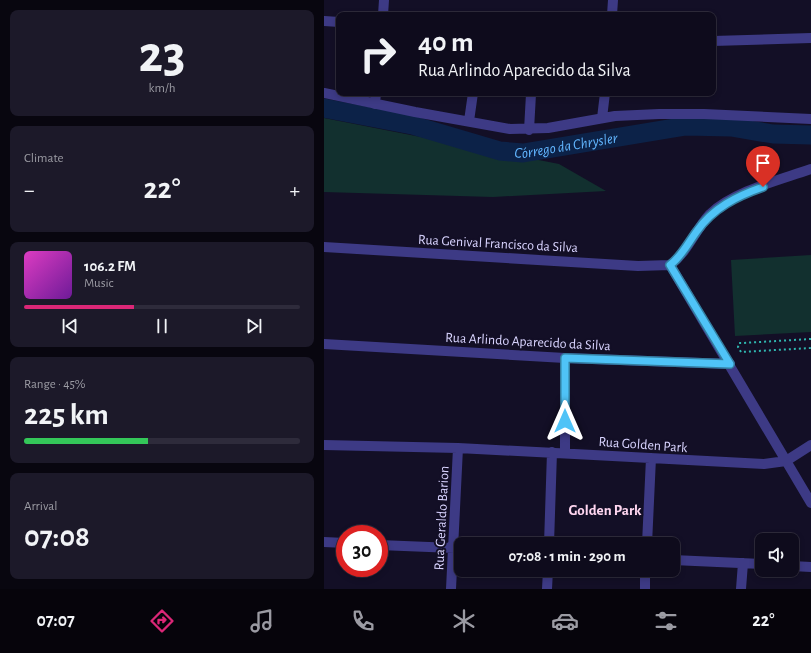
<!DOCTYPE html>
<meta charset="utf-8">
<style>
:root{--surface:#0e0b1c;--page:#1c1929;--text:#f1f3f6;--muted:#9b9ba3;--line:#2e2b3b;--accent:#db2777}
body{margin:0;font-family:"Alegreya Sans",sans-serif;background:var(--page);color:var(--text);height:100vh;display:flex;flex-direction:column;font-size:15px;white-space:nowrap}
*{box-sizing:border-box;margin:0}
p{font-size:13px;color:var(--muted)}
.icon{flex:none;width:22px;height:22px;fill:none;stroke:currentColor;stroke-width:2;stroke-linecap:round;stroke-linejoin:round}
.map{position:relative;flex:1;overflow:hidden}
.panel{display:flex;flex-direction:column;gap:10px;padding:10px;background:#08060f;width:324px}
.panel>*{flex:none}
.top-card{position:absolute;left:12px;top:12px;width:380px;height:84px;border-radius:8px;box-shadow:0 2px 6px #0003,0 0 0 1px var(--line);background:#0e0b1c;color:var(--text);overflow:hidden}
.fabs{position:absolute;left:431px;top:533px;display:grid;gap:8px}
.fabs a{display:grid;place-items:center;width:44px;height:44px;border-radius:8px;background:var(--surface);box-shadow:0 2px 6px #0003,0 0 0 1px var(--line);font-size:20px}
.speed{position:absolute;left:12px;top:525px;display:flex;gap:8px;font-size:20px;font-weight:700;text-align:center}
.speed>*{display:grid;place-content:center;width:52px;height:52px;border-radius:50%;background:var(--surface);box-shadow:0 2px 6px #0003,0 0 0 1px var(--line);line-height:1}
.speed .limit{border:6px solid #d22;background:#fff;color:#111}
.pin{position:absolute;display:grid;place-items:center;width:34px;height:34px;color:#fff;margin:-41px -17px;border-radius:50% 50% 50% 0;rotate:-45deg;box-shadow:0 0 4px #0007}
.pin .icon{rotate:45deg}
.me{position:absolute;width:44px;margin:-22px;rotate:0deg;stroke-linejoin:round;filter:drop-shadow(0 0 3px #0008)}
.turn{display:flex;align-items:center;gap:14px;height:84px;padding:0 16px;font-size:18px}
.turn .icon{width:52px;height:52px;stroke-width:2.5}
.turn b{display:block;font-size:28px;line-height:34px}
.big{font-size:30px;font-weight:700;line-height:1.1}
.panel .card{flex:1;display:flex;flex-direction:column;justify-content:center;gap:6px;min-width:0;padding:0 14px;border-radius:8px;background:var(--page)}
.panel .dial{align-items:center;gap:0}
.dial b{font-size:52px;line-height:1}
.song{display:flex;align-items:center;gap:12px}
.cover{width:48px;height:48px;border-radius:6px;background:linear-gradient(135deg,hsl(310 70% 55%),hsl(280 70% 35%))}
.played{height:4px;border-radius:2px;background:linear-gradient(90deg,var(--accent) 40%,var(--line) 40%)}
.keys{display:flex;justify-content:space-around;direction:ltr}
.heat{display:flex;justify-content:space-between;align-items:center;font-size:22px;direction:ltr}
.charge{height:6px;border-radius:3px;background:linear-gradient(90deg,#34c759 45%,var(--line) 0)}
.trip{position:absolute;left:130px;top:537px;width:226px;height:40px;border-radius:8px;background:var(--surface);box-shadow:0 2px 6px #0003,0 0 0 1px var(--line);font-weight:700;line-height:40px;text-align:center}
.tabs{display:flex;height:64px;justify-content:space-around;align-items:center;background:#06040b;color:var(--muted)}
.tabs .icon{width:28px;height:28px}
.tabs .on{color:var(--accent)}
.tabs b{font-size:18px;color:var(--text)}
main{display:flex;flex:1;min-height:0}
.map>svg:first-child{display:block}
</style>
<main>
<section class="panel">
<div class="card dial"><b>23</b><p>km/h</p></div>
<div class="card"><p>Climate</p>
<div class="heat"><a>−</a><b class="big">22°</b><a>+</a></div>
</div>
<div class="card">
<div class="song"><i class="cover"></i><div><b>106.2 FM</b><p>Music</p></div></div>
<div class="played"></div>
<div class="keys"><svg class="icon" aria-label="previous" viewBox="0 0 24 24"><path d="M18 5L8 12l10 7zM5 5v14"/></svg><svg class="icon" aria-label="pause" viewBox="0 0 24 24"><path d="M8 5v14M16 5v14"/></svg><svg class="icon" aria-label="next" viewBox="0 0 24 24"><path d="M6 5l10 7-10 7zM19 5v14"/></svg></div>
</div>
<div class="card"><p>Range · 45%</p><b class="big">225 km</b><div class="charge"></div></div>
<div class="card"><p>Arrival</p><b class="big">07:08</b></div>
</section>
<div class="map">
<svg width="487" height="589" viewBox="0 0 487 589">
<rect width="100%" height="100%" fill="#130f26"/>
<path fill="#12302f" d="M0,118l235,46 47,27 -113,6 -169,-5z
M487,255v77l-76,4 -4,-76z"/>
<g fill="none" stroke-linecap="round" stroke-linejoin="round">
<path stroke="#0c2248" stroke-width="19" id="s1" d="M0,108l88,17 88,26 23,2 163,-27 45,1 42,7 38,1"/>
<path stroke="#2fb8b0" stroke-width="2" stroke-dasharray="2 3" stroke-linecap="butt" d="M487,339l-69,4h-3l-1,4 3,5 70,-4"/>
<path stroke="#3d3a85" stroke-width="10" d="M59,15l1,-15
M288,15l1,-15
M0,21l15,1
M389,41l98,-3
M0,93l91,19 95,17 38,-1 67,-12 44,-2h45l107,5
M51,104l1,-11
M278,118l3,-25
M145,121l4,-28
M205,130l2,-36
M0,247l314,19 32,-1
M346,265l141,238
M346,265c18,-13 25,-35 40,-51 24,-23 70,-34 101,-45
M0,344l241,14 165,6
M0,445l134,3 306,16 22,-3 25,-16
M241,453v-95
M0,542l21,1
M225,544l3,-92
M323,544l4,-86
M55,545l75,3
M349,560l89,4
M468,566l19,1
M127,589l7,-141
M223,589l1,-19
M321,589v-19
M417,589l2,-26"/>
</g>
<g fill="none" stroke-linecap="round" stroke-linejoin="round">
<defs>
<path id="route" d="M241,421v-63l165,6 -60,-99c12,-9 18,-22 27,-34 16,-23 40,-35 66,-44"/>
</defs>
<use href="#route" stroke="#337fa1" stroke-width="10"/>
<use href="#route" stroke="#4fc3f7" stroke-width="7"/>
</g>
<g text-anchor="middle" stroke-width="4" stroke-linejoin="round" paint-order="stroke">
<g font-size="14" fill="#d9d4ff" stroke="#130f26">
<text transform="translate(174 243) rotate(3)" y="5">Rua Genival Francisco da Silva</text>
<text transform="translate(204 341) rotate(3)" y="5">Rua Arlindo Aparecido da Silva</text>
<text transform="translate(319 444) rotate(4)" y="5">Rua Golden Park</text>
<text transform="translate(117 518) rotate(-87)" y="5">Rua Geraldo Barion</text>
</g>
<g font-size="15" font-style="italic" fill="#62b6ff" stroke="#130f26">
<text dy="5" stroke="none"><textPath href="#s1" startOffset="248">Córrego da Chrysler</textPath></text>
</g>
<g font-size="15" font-weight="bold" fill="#ffd6f0" stroke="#130f26">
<text x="281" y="515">Golden Park</text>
</g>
</g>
</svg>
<div class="fabs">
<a><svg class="icon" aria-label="sound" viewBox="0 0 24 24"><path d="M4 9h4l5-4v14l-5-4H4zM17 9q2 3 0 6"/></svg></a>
</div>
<div class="speed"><div class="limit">30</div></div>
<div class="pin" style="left:439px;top:187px;background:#d93025"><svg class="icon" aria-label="arrive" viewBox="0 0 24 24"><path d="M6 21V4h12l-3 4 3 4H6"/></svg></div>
<svg class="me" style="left:241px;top:421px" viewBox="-20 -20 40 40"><path d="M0-17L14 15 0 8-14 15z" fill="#4fc3f7" stroke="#fff" stroke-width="4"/></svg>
<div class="trip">07:08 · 1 min · 290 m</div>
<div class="top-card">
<div class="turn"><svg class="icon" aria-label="right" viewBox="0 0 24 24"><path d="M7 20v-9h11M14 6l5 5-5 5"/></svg><div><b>40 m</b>Rua Arlindo Aparecido da Silva</div></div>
</div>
</div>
</main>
<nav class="tabs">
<b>07:07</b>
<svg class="icon on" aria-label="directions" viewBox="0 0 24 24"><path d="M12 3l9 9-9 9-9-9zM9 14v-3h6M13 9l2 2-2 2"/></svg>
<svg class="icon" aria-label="music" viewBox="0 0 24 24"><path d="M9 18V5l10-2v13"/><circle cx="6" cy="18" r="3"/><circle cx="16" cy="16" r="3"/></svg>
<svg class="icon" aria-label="phone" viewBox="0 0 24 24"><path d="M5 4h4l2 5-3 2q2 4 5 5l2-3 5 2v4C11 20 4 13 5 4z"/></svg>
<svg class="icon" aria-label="climate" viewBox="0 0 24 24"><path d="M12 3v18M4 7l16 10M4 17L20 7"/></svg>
<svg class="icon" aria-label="car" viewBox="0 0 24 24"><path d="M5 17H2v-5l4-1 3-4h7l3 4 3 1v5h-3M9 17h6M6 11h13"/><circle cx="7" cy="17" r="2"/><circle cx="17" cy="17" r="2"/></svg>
<svg class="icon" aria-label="filters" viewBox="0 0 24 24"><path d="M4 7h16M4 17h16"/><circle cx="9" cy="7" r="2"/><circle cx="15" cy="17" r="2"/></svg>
<b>22°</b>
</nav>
